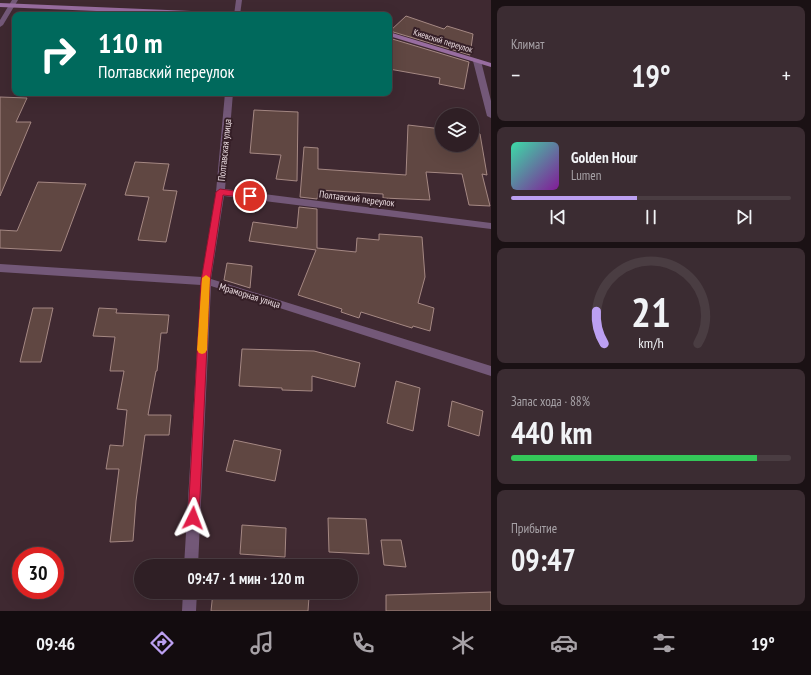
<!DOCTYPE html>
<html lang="ru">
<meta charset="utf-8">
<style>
:root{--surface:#2f1f25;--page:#3b2c32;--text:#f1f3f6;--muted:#a7a2a7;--line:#4a3d42;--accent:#bca0f2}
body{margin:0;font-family:"PT Sans Narrow",sans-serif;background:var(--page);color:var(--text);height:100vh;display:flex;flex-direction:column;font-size:15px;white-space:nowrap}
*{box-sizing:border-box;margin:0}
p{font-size:13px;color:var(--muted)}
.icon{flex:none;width:22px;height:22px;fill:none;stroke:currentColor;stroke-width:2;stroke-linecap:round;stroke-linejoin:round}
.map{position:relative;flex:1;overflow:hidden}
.side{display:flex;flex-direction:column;gap:6px;padding:6px;background:#1a1114;width:320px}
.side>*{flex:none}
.hud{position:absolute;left:12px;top:12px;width:380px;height:84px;border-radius:8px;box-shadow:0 4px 16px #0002,0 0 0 1px var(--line);background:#00695c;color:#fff;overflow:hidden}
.fabs{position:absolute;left:435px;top:108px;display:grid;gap:8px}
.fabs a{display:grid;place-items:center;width:44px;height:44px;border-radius:50%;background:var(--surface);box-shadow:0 4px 16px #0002,0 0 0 1px var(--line);font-size:20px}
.speed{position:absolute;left:12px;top:547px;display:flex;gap:8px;font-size:20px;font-weight:700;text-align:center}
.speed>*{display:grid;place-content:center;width:52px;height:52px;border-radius:50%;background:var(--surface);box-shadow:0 4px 16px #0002,0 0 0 1px var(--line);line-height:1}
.speed .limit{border:6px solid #d22;background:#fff;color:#111}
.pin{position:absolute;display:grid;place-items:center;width:34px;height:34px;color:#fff;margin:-17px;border:2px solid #fff;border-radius:50%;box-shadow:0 1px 4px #0007}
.me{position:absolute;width:44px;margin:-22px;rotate:3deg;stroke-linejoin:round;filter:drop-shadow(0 0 3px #0008)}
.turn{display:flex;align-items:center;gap:14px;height:84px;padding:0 20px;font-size:18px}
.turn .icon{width:52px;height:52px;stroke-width:2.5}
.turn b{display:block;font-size:28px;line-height:34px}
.big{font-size:30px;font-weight:800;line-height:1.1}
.side .widget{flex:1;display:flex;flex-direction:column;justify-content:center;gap:6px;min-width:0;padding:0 14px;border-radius:8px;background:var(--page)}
.side .dial{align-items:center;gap:0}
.dial svg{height:104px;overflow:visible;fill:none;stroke:var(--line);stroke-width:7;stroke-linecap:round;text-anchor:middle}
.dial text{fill:var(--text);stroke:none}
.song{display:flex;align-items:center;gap:12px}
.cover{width:48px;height:48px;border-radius:6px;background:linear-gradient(135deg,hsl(160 70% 55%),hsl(290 70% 35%))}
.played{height:4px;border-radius:2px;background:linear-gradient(90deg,var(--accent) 45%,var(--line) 45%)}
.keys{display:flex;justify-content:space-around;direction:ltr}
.heat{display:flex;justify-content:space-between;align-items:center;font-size:22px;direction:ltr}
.charge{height:6px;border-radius:3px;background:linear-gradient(90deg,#34c759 88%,var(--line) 0)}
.trip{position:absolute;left:134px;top:559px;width:224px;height:40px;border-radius:20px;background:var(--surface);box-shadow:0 4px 16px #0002,0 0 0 1px var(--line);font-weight:800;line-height:40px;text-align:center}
.tabs{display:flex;height:64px;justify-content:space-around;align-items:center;background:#130c0f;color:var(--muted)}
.tabs .icon{width:28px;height:28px}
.tabs .selected{color:var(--accent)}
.tabs b{font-size:18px;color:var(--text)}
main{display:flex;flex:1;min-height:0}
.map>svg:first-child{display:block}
</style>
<main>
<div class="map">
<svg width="491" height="611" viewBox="0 0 491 611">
<rect width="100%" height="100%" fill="#3f2931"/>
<path fill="#604742" stroke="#a58883" d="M406,16l38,13 3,-3 26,8 -3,21 -80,-24z
M389,38l80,24 -5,27 -25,-5 1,-6 -51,-9z
M0,97l27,1 -11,24h15l-31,74z
M254,110l44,2 -1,69 -21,-2 5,-24 -31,-2z
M408,125l34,4v16h30v-13l8,2 7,41 -5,-1 8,32 -21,-1 -7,-31 -36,-2 4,28 -47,-2v-4l-64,-4 -2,9 -17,-2 4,-50 14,1v21l88,6z
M135,162l34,2 -6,26 14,1 -11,51 -28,-2 11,-43 -24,-2z
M38,182l48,2 -25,67 -61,-3v-18l17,1z
M299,207l18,2v39l39,4 1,-14 22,2v-6l43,3 3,40 -7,26 16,5 -4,23 -17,-5 -1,2 -51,-16 -2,6 -18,-6 1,-3 -44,-14 18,-45 -67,-9 4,-19 44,6z
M227,263l25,3 -2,22 -26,-8z
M33,308h20l-12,54h-21z
M99,308l18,1 -1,4 53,2 -2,18h-6l-4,38h-1l-8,44h23l-2,20h-24l-9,66 -3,40 -23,1 9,-73h-13l4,-24 13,1 4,-36 -10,-1 7,-38h-14l5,-34 -22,-1z
M242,349l72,2 46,12 -5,24 -43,-11v15l-30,-1v-2l-43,-2z
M396,381l24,7 -7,43 -26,-8z
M452,401l31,10 -4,25 -31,-10z
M234,440l47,10 -6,31 -49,-10z
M328,518l38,1 3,35 -40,-2z
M242,525l44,3 -1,29 -45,-3z
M381,540h20l5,27 -22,-2z
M213,592l66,3v-3h27l1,5h2l-1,14h-97z
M491,592v19h-105v-16z"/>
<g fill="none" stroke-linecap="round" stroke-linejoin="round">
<path fill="#735878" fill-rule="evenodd" d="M12,0h6l-15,25 -3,2v-7z
M236,0h6l-2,15h-6z
M477,59l4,2 10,40v17l-4,-2 -14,-55z
M225,93h8l-8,96 266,34v6l-267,-33 -13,83 280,87v10l-280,-90 -13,280h-14l17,-281 -201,-13v-8l202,13 14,-85z
M183,592h14l-1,19h-14z"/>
<path fill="#986da0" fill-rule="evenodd" d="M0,3l239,10 3,2h-49l-193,-8z
M389,32l102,31v4l-102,-31z"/>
</g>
<path fill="#e11d48" stroke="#92132f" d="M220,189l30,4 4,3 -4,2 -27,-3 -13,86 -11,237 -2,4 -4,2 -4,-2 -1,-4 13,-237 15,-89z"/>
<path fill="#f59e0b" d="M206,275l4,3 -3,72 -2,3 -3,1 -3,-1 -2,-3 5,-72z"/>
<g text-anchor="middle" stroke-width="4" stroke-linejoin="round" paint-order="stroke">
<g font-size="9" fill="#eadbe0" stroke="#351f27">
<text transform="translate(443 41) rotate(17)" y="3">Киевский переулок</text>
</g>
<g font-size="10" fill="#eadbe0" stroke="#351f27">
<text transform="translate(224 150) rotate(-84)" y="4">Полтавская улица</text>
<text transform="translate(357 198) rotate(7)" y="4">Полтавский переулок</text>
<text transform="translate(250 295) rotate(17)" y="4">Мраморная улица</text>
</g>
</g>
</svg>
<div class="fabs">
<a><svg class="icon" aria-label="layers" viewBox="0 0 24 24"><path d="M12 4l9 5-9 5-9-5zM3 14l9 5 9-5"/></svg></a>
</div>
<div class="speed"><div class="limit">30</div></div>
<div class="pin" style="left:250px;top:196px;background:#d93025"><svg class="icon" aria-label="arrive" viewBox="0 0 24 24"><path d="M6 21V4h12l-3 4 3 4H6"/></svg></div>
<svg class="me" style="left:193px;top:518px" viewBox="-20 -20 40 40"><path d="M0-17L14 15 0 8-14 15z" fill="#e11d48" stroke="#fff" stroke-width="4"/></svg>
<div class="trip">09:47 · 1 мин · 120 m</div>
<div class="hud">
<div class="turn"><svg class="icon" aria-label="right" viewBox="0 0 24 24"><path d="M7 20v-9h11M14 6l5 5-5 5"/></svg><div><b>110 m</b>Полтавский переулок</div></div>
</div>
</div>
<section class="side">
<div class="widget"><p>Климат</p>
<div class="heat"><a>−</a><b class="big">19°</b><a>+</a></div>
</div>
<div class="widget">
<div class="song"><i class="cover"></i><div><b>Golden Hour</b><p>Lumen</p></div></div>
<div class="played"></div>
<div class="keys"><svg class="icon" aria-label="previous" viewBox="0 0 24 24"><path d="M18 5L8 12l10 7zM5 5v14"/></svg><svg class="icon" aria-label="pause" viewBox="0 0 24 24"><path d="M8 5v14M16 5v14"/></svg><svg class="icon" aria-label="next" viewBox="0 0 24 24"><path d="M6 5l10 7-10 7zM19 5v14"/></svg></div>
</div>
<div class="widget dial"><svg viewBox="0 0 100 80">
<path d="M14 69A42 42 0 1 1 86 69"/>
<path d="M14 69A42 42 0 0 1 8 44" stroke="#bca0f2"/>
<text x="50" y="56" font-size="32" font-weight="700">21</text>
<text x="50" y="72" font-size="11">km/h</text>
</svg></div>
<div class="widget"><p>Запас хода · 88%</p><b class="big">440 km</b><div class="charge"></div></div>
<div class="widget"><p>Прибытие</p><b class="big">09:47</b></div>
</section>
</main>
<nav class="tabs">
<b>09:46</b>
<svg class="icon selected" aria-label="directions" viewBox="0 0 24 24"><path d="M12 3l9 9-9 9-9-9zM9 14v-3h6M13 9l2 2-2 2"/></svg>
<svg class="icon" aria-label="music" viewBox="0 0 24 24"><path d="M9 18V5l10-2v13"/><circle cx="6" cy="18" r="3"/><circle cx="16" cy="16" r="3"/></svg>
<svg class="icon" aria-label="phone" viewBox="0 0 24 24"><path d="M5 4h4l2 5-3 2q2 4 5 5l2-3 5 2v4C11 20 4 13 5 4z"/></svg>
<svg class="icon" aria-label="climate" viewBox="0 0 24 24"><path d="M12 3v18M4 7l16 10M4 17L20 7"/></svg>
<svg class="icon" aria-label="car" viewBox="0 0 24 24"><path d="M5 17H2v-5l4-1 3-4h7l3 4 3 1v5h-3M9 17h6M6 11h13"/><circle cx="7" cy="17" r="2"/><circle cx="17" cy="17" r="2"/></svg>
<svg class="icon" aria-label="filters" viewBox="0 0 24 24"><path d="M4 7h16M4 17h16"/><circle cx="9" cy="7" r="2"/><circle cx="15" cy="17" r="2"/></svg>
<b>19°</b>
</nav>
